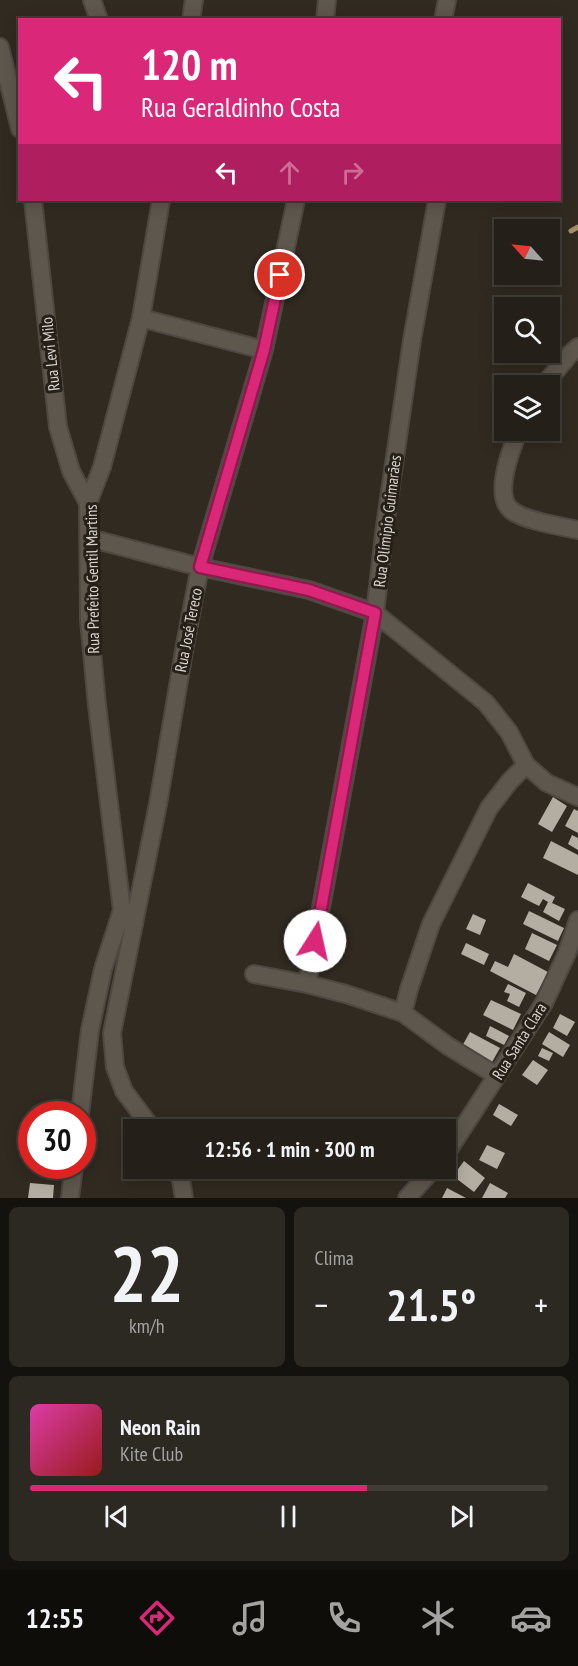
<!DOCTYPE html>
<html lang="pt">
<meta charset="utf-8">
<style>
:root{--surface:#242019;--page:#2c2822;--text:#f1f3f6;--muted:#a3a3a2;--line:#413e38;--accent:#db2777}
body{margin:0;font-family:"PT Sans Narrow",sans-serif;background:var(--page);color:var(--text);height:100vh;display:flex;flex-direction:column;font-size:22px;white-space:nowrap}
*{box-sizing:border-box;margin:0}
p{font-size:20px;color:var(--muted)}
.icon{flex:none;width:33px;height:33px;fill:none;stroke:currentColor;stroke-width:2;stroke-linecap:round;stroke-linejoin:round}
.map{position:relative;height:1198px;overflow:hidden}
.drawer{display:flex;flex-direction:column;gap:9px;padding:9px;background:#14120e;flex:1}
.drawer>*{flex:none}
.banner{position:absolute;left:18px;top:18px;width:543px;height:183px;border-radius:0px;box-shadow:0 3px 15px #0003,0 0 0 2px var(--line);background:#db2777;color:#fff;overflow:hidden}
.needle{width:39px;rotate:297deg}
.buttons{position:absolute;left:494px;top:219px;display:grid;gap:12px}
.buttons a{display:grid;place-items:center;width:66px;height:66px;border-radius:0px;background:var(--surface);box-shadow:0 3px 15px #0003,0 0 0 2px var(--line);font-size:30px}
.speed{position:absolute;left:18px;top:1101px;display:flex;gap:12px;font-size:30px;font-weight:700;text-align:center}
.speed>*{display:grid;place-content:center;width:78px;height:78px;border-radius:50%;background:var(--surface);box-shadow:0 3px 15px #0003,0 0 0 2px var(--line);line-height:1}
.speed .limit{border:9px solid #d22;background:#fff;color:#111}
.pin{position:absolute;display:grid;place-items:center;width:51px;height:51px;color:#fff;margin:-26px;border:3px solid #fff;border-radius:50%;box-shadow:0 2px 6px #0007}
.me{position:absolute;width:66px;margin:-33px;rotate:10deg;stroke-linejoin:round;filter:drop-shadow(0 0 4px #0008)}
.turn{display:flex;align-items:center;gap:21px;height:126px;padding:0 24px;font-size:27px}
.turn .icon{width:78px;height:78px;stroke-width:2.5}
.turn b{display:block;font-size:42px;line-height:51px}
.lanes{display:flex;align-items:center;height:57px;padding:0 24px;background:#0003;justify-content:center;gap:30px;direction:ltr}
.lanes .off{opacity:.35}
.big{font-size:45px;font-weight:700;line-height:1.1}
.drawer .widget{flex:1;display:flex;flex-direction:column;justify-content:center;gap:9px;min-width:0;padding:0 21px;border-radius:9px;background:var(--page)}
.drawer .dial{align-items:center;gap:0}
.dial b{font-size:78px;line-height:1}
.song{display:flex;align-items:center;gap:18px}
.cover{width:72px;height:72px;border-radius:9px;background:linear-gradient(135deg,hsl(320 70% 55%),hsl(0 70% 35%))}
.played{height:6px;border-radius:3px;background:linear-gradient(90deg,var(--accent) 65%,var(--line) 65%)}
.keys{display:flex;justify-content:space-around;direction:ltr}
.heat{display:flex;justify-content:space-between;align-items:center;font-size:33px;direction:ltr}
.drawer .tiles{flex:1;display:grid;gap:9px;grid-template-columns:1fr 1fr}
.widget:last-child{grid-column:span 2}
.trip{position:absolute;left:123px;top:1119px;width:333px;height:60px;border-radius:0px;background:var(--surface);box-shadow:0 3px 15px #0003,0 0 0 2px var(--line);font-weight:700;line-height:60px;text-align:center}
.dock{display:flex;height:96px;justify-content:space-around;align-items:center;background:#0e0d0a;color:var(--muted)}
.dock .icon{width:42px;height:42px}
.dock .active{color:var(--accent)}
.dock b{font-size:27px;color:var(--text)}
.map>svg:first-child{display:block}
</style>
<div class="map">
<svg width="578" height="1198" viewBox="0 0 578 1198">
<rect width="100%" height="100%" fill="#302a21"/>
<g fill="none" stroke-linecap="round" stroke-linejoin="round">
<path stroke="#a58d66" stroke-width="5" d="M571,231l7,-4"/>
</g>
<path fill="#b4ada2" d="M553,797l14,9 -15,26 -14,-8z
M574,809l4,2v22l-13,-7z
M572,835l6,3v12l-10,-6z
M551,841l27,14v20l-35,-17z
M528,883l27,14 -3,6 13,6 -6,12 -16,-9 5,-10 -5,-3 -4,7 -18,-9z
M529,911l35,17 -6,13 -35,-17z
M473,914l13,6 -6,15 -14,-6z
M532,933l25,12 -8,16 -24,-12z
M466,943l23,11 -5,11 -23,-11z
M514,954l34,18 -12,23 -46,-24 5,-10 13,6z
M508,984l18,9 -7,14 -12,-6 3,-7 -6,-2z
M491,1000l30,14 -8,16 -30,-15z
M560,1014l15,8 -8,14 -14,-8z
M490,1026l19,10 -5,9 -18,-9z
M470,1032l30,16 -9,16 -30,-16z
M549,1032l21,13 -7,12 -21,-13z
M542,1048l11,5 -4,8 -11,-5z
M533,1060l15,10 -11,15 -15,-10z
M499,1104l19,11 -7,11 -18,-11z
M487,1145l18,8 -8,16 -18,-9z
M464,1161l21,17 -11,14 -21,-16z
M30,1183l24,2 -1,13h-25z
M490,1183l18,10 -3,5h-23z
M447,1188l19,10h-24z"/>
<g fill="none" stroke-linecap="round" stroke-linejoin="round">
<defs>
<path id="minor" d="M92,0l7,20
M191,20l3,-20
M325,20l2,-20
M443,20l4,-20
M0,47l20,82
M33,200l25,227 13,44 17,32
M437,200l-25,140 -27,186 -10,87 -68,371 39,10 57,19 45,33 49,30
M141,318l123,32
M543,386l27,-32 8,-7
M519,430c-8,19 -26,65 -8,80 13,11 49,16 67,20
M89,538l111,29 109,23 66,23 111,90 23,29 17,33 21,18 31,14
M134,925l-12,-15 -25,-205 -8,-85 -1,-117 14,-36 39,-149 20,-118
M254,974l53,10
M403,1013l6,-24 22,-65 58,-116 21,-27 16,-16
M80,1114l10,-84 13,-61 19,-59
M153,1130l-29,-39 -9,-24 -3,-34 46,-229 27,-159 15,-78 64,-217 32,-150
M446,1154l98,-151 23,-50 11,-33
M176,1168l5,12 3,18
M70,1198l4,-32
M407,1198l27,-30"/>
</defs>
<use href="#minor" stroke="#4d4841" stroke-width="20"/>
<use href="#minor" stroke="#5e574d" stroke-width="16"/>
</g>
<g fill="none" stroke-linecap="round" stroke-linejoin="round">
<defs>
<path id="route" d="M280,275l-16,75 -64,217 109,23 66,23 -60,328"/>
</defs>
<use href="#route" stroke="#8e194d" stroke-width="15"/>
<use href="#route" stroke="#db2777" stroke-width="10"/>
</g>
<g text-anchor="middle" stroke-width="6" stroke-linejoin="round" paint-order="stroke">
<g font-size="16" fill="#d7d4ce" stroke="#262018">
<text transform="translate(50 354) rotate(-96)" y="6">Rua Levi Milo</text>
<text transform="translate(387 521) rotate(-83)" y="6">Rua Olímipio Guimarães</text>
<text transform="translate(92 579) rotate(-91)" y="6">Rua Prefeito Gentil Martins</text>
<text transform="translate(188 630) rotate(-79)" y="6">Rua José Tereco</text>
<text transform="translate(519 1041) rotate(-58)" y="6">Rua Santa Clara</text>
</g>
</g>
</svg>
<div class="buttons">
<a><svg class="needle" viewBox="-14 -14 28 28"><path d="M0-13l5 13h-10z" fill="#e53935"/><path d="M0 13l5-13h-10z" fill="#a3a3a2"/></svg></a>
<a><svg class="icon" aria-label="search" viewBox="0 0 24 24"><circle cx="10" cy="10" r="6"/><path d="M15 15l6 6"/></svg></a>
<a><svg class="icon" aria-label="layers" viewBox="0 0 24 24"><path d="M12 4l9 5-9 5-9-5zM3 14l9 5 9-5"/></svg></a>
</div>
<div class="speed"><div class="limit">30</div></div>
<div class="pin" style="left:280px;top:275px;background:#d93025"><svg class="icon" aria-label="arrive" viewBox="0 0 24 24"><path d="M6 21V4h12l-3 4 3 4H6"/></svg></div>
<svg class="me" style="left:315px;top:941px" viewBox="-20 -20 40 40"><circle r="19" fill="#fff"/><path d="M0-13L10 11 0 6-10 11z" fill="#db2777"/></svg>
<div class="trip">12:56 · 1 min · 300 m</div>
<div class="banner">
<div class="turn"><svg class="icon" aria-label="left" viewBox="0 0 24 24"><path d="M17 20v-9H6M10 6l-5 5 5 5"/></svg><div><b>120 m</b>Rua Geraldinho Costa</div></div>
<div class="lanes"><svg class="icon" aria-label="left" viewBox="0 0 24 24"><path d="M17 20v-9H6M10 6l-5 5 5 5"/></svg><svg class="icon off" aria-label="ahead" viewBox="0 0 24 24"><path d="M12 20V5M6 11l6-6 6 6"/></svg><svg class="icon off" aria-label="right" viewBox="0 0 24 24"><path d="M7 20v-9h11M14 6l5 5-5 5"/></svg></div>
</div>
</div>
<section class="drawer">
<div class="tiles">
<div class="widget dial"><b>22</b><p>km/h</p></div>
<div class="widget"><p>Clima</p>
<div class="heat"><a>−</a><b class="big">21.5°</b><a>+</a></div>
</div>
<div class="widget">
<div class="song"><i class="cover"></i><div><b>Neon Rain</b><p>Kite Club</p></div></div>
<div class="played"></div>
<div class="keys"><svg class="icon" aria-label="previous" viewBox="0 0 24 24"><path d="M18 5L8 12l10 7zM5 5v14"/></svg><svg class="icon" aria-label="pause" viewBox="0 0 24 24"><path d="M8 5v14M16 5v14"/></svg><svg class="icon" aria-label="next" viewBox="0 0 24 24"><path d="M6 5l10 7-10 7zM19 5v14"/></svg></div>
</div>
</div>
</section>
<nav class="dock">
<b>12:55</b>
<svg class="icon active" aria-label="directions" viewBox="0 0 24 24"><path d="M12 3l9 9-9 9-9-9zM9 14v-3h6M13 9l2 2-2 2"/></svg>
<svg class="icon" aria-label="music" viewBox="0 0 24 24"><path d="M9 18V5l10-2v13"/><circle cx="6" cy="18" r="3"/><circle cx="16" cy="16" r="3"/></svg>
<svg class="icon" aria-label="phone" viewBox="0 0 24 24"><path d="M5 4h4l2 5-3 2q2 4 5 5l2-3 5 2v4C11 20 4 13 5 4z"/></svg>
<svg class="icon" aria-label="climate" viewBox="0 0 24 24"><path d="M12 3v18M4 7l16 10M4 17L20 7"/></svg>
<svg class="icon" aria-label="car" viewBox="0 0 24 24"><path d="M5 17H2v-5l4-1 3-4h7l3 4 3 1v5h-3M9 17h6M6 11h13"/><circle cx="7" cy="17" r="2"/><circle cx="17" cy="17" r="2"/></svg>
</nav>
